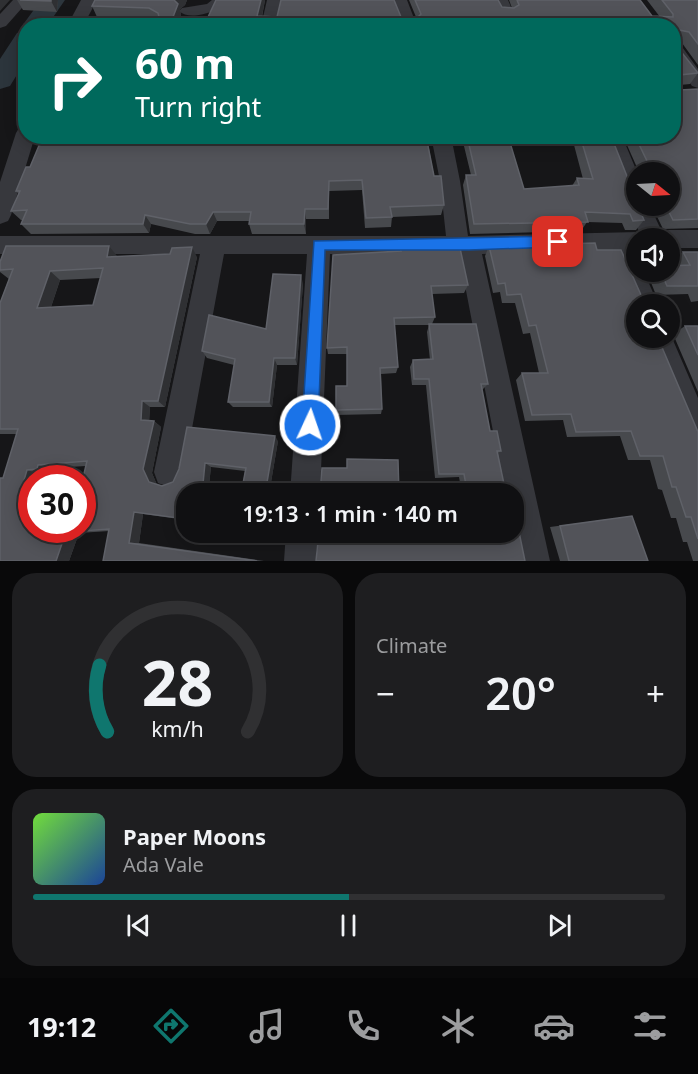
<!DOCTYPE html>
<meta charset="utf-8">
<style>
:root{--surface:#101012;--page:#1e1e20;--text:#f1f3f6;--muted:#9c9d9f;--line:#303032;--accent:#0f766e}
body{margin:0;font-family:"Noto Sans",sans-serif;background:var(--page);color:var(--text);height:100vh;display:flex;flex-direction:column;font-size:22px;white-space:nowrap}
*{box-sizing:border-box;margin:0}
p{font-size:20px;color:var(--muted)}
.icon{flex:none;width:33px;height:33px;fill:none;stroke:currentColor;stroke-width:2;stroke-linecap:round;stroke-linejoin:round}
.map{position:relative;height:561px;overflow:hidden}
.drawer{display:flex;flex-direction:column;gap:12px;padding:12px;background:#09090a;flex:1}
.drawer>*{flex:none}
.guide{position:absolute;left:18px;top:18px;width:663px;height:126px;border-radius:24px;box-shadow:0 3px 15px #0003,0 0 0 2px var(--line);background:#00695c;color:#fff;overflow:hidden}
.needle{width:39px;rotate:108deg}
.buttons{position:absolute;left:626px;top:162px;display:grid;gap:12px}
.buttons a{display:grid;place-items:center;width:54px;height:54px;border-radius:50%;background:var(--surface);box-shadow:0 3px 15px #0003,0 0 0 2px var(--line);font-size:30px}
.speed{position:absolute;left:18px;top:465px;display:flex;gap:12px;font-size:30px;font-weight:700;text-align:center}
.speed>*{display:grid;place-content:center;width:78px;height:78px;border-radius:50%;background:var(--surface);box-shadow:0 3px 15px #0003,0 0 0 2px var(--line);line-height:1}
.speed .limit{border:9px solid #d22;background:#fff;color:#111}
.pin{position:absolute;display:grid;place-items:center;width:51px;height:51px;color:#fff;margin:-26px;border-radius:12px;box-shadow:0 3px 9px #0006}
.me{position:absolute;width:66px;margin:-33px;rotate:3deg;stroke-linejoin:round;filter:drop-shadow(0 0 4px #0008)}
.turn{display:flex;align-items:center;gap:21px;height:126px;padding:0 18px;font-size:27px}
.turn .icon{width:78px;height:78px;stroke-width:2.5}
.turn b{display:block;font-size:42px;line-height:51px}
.big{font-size:45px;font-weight:600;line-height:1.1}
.drawer .widget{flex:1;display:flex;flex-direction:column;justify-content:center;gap:9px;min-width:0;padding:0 21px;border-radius:24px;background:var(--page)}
.drawer .dial{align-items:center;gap:0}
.dial svg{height:156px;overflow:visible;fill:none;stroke:var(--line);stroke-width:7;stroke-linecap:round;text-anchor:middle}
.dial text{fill:var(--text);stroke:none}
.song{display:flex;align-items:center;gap:18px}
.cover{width:72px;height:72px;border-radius:9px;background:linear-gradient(135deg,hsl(100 70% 55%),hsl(220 70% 35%))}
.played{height:6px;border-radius:3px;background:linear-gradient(90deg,var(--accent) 50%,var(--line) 50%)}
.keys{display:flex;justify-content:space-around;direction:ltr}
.heat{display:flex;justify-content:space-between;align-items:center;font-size:33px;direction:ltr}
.drawer .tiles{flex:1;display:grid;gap:12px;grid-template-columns:1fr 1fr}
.widget:last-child{grid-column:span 2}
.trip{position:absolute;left:176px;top:483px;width:348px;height:60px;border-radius:24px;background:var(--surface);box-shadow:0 3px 15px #0003,0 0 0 2px var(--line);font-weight:600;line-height:60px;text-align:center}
.menu{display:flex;height:96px;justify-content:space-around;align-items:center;background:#060607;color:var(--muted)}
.menu .icon{width:42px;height:42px}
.menu .current{color:var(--accent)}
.menu b{font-size:27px;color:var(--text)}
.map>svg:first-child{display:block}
</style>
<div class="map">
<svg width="698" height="561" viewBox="0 0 698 561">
<rect width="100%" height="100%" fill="#161618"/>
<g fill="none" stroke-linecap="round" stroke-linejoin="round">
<path fill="#2c353c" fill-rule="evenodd" d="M41,0h24l-18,26h-21v34l-16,26 -10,3v-30l17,-26 8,-2 -3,-5z"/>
<path fill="#37383d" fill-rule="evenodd" d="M13,0h16l-23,26 -6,2v-14z
M81,0h16l-14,26h-16z
M212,0h17c-9,11 -39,22 -50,11l3,-3 25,-4z
M267,0h16l-6,26h-16z
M391,0h16l10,26h-16z
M492,0h16l6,14 -3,3h-10z
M674,43l6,1 18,25v19l-6,-2 -18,-27z
M26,127v9h9l-24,79 -3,6 -8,3v-42l16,-49 3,-5z
M431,136h20l9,45 8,55 171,-4 -36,-96h19l15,36 -1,34h14l12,26 7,-2h29v18h-29v-10h-33v11h-2l2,23h8l14,32h-22v5l-25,-59 -129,4 68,307h-32l-6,-29 1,-38h-8l-46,-240h-129l-10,240h-30l17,-240h-83l-40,218 -4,11 -11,4 -11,-4 -4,-11 46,-218h-200v-18h446l-6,-55z
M669,331l29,67v47l-10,-4 -42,-103h23z
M286,532h32l-2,29h-32z"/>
</g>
<path fill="#47494d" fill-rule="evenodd" d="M17,0h41l-1,12 -34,-2z
M95,0h92l-2,5 -5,4 1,6v2h27l57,-17 -3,17h154l-7,-17h89l4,7 10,1 -3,-8h131l12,16 8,1 -13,-17h51v65l-16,-22 -3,-1v7l19,24 -8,11 -10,1v5l18,-1v139l-35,1 -11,-23h17v-34h-30l-16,-36h51v-110l-577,-9 -5,-11z
M37,136h394l-1,7h-2l6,33 10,29 -3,10 -49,2 -1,10 -26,1 -3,-38 -33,1v28h-23v15h-54l-3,-10 1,-3h-33l-7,13h-15l-44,-10 -2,9 -118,1 -10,-10 2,-4h-2l-10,-9 8,-17 -3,-3 14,-24 12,-29h-3z
M452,136h159l33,84 -8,10h-11l-3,-7 -35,-1 -6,9 -111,3 -7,-49 3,-10h5l-8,-33h-9zM563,138l3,7h8l9,34 -6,-1 -5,8 -48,3 -15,-49z
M489,246l108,4 39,54 62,128v129h-5l-6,-19h-4l-7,-24h-5l-9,-28 -4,-1 -8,-29h-22l-8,-24 -53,1 -4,-17 -38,1 -9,-41 6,-7h17l-9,-40 -7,1 -8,-31h-13l-2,-11 -7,1 -8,-37z
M400,248l68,37 -4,8 -32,1 3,23 -3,7 56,60 -6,6 8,41 11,20 -3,2 6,31 -6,3 -37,1 -2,-11 -24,1 -9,-93h-14l-2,-18 3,-7h17l-3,-28 2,-7h-35l4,42 -2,6 -15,1 1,35 -1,5 -45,1v-5l11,-24v-32h-19l-1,-6 73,-97z
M683,252h15v49l-7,1 -3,-8 -32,1 -8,-20 4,-3h17l5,-6 -2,-5z
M117,257h80l-32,150h-15l-1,14h5l7,6 -9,46 5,12 5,1 11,-4 6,-13 99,-28 -9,53h-28l4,-23 -34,-4 -3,27h-22v26l-43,-6 -4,29 125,18h-161l6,-30 -30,2 -10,28h-69l3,-83 14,-44h-17v-131l9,-24 -9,-7v-10zM101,278l-8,27 -42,2 9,-27zM86,466l-4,64h-50v-52l9,-4 9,-1 1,-5z
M303,284l-6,81h-20l-5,42h-39l-5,-5 6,-37 -27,-7 -5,-7 64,-22z
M669,326l9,2 -9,6z
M685,326h13v66l-25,-58z
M632,516l16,45h-88l-10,-34z"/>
<path fill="#2f3033" d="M0,0h10l-10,11z
M51,0h7l-1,12 -6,-11z
M174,0h13l-2,5 -5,4 1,6 -3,11 -5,-9z
M261,0h4l-5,26 -3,-10z
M305,209l1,10v15l-2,-10z
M213,212l4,9 -7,13 -4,-10z
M145,215l6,9 -2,9 -6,-9z
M109,246l8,10 -10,1z
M192,247l5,10 -32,150 -7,-6z
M50,271l10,9 -12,36 -11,-8z
M301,275l2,9 -6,81 -2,-7z
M274,358l3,7 -5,42 -3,-5z
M142,401l8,6 -1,18 -8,-5z
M154,421l7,6 -9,46 5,12 -8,-3 -6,-13z
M275,436l3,5 -9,53h-4z
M205,463l6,4 -3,27h-6z
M38,465l13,3 -1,5 -13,-4z
M27,470l14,4 -2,4h-7v28l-15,-2z
M134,512l9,2 -4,29h-10z
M66,532l13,1 -10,28h-13z"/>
<path fill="#525359" stroke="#5f6168" stroke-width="1.5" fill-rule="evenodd" d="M20,0h31v1z
M95,0h79l4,4 -5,13h35l8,-17h45l-4,16 20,1 4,-17h113l7,17h17l3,-3 -6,-14h83l4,7 12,1 5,-3 -2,-5h123l12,16 21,1v-3l-11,-14h36v44l-9,-12 -10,-2v19l19,24 -18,2v15l18,-1v130l-25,1 -7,-14h3v-34h-22v-11l-12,-25h39v-110h-600l4,-8 81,-1 -1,-4 -9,-5 -57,-2z
M43,136h383l8,40h7l3,29 -54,2 2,10 -26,1 -4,-38 -33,1 -1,28h-23l-1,15h-55l2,-12h-38l-7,12h-16l-45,-9 -2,9h-122l6,-14 -16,1 9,-20h-4l10,-24h4z
M467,136h41l16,53 55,-4 -2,-7 16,1 -13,-43h31l25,63v7h2l6,14 -11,1 -3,-7 -45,-2 3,10 -114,2 -8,-49h10z
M595,243l2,7h24l24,54h-9v34h22l40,94v107l-7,-22h-5l-10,-30h-4l-9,-31h-23l-9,-25 -55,1 -5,-18 -39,1 -10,-42h26l-12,-48 -7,1 -8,-32 -14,1 -2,-12 -7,1 -9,-38z
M6,246h103l-2,11 63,-3 2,-6 20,-1 -34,154h-16l-1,19 13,1 -11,48 6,13 13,4 11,-4 6,-13 8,-42 88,9 -10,58h-24l5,-26 -41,-5 -3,31h-16v25l-52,-7 -5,31 128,18h-154l6,-32 -43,3 -10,29h-56v-83h3l15,-49h-18v-126l13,-34 -13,1v-8zM103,268l-10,37 -56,3 13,-37zM87,461l-5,21v48h-50v-24l-15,-2 10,-34 10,-1 1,-4z
M400,248h60l8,37 -37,1 4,31 -41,1 4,49 -18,1 2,41 -46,1v-24h11v-39l-20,1 6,-93 68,-4z
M683,252h15v34h-31l-6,-14h8v-6l21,-1z
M273,274l28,1 -6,83h-21l-5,44h-41l7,-43 -33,-8 7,-36 57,14z
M429,324h47l12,60h-7l9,47h7l4,20h-4l7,33 -38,1 -2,-11h-25l-10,-95h-15l-1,-19 20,-1z
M669,326h9v2h-9z
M685,326h13v29z
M347,459l51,1 1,34h-89l10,-1 2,-25h25z
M632,516l16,45h-79l-9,-35z
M513,527h5l7,34h-209l3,-29h194z"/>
<path fill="#1a73e8" stroke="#114b97" stroke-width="1.5" d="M558,236l7,6 -7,5 -89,3h-144l-7,175 -2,6 -6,3 -6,-3 -2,-6 12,-184z"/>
</svg>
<div class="buttons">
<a><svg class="needle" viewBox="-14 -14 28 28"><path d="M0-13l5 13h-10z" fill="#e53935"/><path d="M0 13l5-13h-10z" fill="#9c9d9f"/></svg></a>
<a><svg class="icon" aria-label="sound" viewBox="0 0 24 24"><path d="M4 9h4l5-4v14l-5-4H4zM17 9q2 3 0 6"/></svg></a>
<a><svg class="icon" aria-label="search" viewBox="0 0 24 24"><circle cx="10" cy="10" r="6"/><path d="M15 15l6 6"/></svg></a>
</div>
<div class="speed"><div class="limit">30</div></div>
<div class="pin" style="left:558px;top:242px;background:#d93025"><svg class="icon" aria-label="arrive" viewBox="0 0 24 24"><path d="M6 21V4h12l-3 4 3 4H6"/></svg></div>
<svg class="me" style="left:310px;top:425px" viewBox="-20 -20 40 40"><circle r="17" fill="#1a73e8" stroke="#fff" stroke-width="3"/><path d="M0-11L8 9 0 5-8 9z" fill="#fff"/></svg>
<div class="trip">19:13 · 1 min · 140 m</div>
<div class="guide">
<div class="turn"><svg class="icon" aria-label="right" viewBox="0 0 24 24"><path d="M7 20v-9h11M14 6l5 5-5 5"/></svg><div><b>60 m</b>Turn right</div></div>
</div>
</div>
<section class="drawer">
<div class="tiles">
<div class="widget dial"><svg viewBox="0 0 100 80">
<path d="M14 69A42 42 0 1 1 86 69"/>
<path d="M14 69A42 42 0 0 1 10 35" stroke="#0f766e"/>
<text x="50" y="56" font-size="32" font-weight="700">28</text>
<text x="50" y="72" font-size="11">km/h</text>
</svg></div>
<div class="widget"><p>Climate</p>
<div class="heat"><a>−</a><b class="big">20°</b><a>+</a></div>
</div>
<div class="widget">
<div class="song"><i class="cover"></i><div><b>Paper Moons</b><p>Ada Vale</p></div></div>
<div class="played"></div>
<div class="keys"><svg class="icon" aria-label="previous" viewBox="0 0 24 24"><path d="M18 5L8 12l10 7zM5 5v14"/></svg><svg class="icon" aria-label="pause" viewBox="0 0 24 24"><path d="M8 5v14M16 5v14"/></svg><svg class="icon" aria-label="next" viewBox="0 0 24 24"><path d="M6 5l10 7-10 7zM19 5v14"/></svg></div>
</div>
</div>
</section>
<nav class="menu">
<b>19:12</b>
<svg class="icon current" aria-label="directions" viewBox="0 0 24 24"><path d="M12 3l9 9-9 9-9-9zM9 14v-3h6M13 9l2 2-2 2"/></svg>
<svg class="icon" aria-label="music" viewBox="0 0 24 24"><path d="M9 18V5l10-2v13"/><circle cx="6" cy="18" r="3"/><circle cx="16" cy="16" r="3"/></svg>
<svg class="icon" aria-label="phone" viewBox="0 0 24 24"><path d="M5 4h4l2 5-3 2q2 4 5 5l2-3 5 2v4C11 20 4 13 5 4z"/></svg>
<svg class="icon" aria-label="climate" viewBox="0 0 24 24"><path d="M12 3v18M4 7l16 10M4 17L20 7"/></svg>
<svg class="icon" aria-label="car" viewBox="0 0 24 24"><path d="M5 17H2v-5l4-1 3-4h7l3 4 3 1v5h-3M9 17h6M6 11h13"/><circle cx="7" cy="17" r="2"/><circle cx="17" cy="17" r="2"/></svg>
<svg class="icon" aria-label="filters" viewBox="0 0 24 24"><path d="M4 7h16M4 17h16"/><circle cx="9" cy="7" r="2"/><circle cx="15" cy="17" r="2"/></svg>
</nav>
